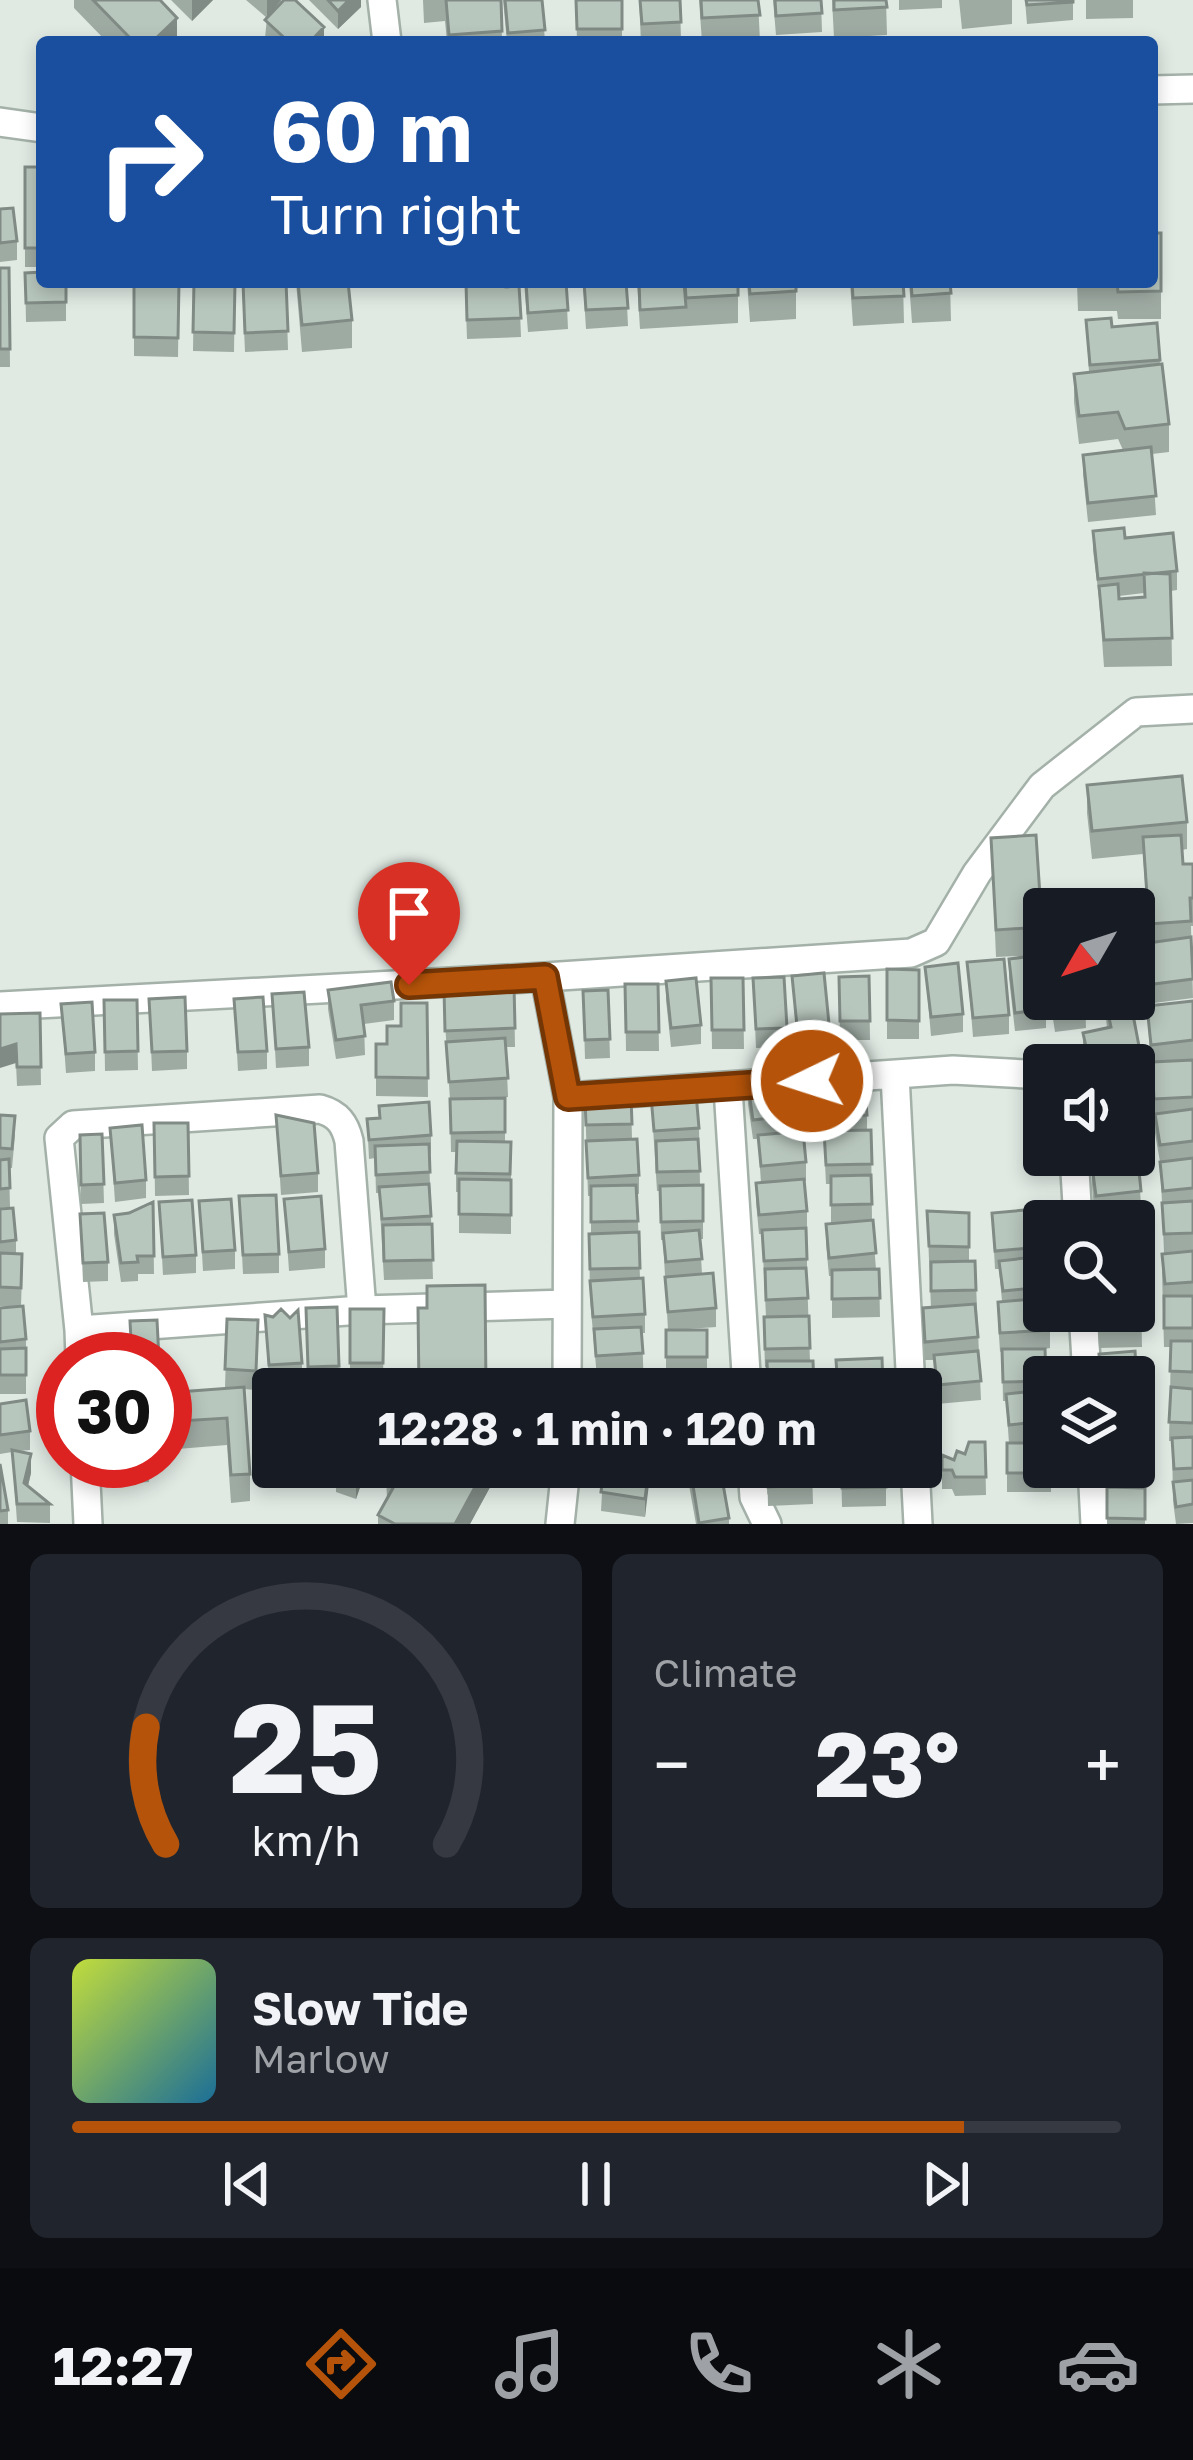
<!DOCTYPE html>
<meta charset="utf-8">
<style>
:root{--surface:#171b24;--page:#20242c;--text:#f1f3f6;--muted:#9ea1a6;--line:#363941;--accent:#b45309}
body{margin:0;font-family:"Golos Text",sans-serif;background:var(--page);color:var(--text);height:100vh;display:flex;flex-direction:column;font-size:45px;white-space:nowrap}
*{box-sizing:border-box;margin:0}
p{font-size:39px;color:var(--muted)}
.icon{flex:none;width:66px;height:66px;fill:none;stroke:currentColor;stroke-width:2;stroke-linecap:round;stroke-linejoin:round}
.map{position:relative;height:1524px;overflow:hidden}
.side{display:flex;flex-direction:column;gap:30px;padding:30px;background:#0d0f14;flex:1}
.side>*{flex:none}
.banner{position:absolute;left:36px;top:36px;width:1122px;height:252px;border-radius:12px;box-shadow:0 6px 18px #0003;background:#1a4fa0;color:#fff;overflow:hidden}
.needle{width:78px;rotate:231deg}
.buttons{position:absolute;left:1023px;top:888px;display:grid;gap:24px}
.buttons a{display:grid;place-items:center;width:132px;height:132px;border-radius:12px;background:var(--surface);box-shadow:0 6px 18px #0003;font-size:60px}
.speed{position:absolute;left:36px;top:1332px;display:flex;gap:24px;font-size:60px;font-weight:700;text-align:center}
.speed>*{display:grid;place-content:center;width:156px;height:156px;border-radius:50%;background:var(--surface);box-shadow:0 6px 18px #0003;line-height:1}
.speed .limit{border:18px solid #d22;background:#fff;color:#111}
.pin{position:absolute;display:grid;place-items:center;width:102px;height:102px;color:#fff;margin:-123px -51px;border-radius:50% 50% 50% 0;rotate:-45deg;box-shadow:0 0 12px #0007}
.pin .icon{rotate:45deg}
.me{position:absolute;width:132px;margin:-66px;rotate:266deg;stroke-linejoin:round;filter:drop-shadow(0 0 9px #0008)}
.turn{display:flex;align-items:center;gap:42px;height:252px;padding:0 36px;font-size:54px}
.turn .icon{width:156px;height:156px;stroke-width:2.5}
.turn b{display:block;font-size:84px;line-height:102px}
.big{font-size:90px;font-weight:700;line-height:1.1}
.side .card{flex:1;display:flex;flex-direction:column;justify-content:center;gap:18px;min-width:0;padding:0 42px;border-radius:18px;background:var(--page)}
.side .dial{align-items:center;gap:0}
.dial svg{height:312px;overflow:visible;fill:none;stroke:var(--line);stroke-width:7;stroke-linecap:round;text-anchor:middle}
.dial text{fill:var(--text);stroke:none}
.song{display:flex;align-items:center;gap:36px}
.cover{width:144px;height:144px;border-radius:18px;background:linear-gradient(135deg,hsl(70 70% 55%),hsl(200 70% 35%))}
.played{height:12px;border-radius:6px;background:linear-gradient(90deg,var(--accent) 85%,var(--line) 85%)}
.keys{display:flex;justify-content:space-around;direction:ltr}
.heat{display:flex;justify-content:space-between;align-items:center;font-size:66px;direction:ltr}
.side .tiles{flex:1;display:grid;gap:30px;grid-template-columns:1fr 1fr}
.card:last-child{grid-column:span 2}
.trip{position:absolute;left:252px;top:1368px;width:690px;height:120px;border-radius:12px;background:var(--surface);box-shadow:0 6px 18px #0003;font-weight:700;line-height:120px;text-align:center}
.tabs{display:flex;height:192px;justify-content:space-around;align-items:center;background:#090b0e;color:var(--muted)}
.tabs .icon{width:84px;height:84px}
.tabs .active{color:var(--accent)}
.tabs b{font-size:54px;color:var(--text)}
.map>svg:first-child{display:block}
</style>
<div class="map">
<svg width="1193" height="1524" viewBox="0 0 1193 1524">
<rect width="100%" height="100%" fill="#e0eae3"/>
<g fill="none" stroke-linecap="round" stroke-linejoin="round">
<defs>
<path id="minor" d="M382,0l5,42
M1152,90l41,-1
M0,122l42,6
M545,977l23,120 385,-27 91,5
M0,1006l545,-29 366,-24 25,-11 41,-69 65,-87 94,-74 57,-3
M895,1075l16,314
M728,1088l19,301
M1074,1155l4,66
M1083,1311l4,66
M79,1330l-20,-192 14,-13 247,-16c18,5 25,15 29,32l13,169
M80,1359l-1,-29 283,-20 205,-6
M567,1389l1,-292
M85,1461l3,63
M752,1467l2,30 13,27
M915,1467l3,57
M1092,1467l3,57
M560,1524l6,-57"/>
</defs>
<use href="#minor" stroke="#a3b1a9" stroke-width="32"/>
<use href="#minor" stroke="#fff" stroke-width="27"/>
</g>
<path fill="#9eaba3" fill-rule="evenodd" d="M74,0h86l17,42h-70l-33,-34z
M171,0h42l-21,21z
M246,0h35v2l43,40h-55l-4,-4 2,-20z
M309,0h52v7l-23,22z
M423,0h78l1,42h-55l-2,-21 -21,2z
M503,0h39l3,42h-38z
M576,0h46v42h-45z
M639,0h41l1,41 -40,1z
M699,0h59l2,42h-58z
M773,0h48l1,32 -46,3z
M832,0h54l1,35 -53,3z
M899,0h43v8l-43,2z
M959,0h53v24l-50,5z
M1025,0h48v20l-46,4z
M1086,0h47v18l-47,1z
M25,167h17v100h-17z
M0,209l17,32v19l-17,2z
M1161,233v86h-43l-1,-8h-39l-1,-29z
M0,268h9l1,99h-10z
M25,273l41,9v39l-40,1z
M134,282h45l-1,75 -44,-1z
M194,282h41l-1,70 -41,-1z
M242,282h44l2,68 -43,2z
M296,282h52l4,38v28l-50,4z
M465,282l41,5 13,-1 2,51 -54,2z
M524,282h42l2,47 -40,3z
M583,282h43l2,44 -42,3z
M637,282h101v41l-98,6z
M747,282h49v37l-46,3z
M850,282h53l1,41 -51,3z
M909,282h41l1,39 -39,2z
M1086,320l26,7 45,-4 3,42 9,59v28l-17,2 4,61 -68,7 -5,-48v-19l40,-5 -5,-11 -39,5 -5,-42v-28l15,-2z
M1093,531l32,7 52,33v19l-6,1 1,75 -68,1 -5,-69 -6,-48zM1144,593v4l-25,2v-3z
M1087,785l100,37v27l-5,1 1,14h10v62h-2l2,72 -47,6 -5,-41v-19l8,-1 -6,-89 -51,5 -5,-46z
M991,838l51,89v28l-46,2z
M1009,959l37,50v19l-31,3 -6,-53z
M967,962l42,53v19l-36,3z
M925,967l38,47v18l-32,4z
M887,969l32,1v69h-32z
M792,976l37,48v18l-32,3z
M869,976l1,64h-30l-1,-63z
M711,978h32l1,71h-32z
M753,978l34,50v19l-31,1z
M666,981l35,44v19l-30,3 -5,-47z
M625,984h33l1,67h-33z
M514,986l1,61h-9l2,50 -22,1h19v44h6v92l-52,-1v-41h-3v-40h-5l-1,-52 -6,-93z
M328,990l66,11v19l-30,4 1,31 -29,4 -8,-50z
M608,990l2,68 -25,1 -2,-68z
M272,994l37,53v19l-33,2z
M149,999l38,52v18l-35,2z
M234,999l33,52v18l-29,2z
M1050,999h35l1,29 -31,4z
M1104,999h26l9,47v19l-4,1 3,48h-3l9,137 -10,1v-31h-39l-3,-36v-19h3l-1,-11h40v-90h-48l-3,-14v-18l24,-5z
M104,1000h33l1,70 -33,1z
M1193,1001v522l-17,1 -3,-23 -1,-60h-3l2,-94h-7l-2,-75v-18l2,-1 -2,-50 -2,-41 -5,-29 -8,-127z
M427,1003l1,94 -52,-1v-52h11l14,-18z
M61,1004l34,48v19l-29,2z
M40,1013l1,72 -24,1 -1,-23z
M821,1082l46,33v15h4l1,90 4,49h3l1,48 -48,1v-42h-3l-3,-33v-19h5v-40h-5z
M748,1085l55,29 3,48v19h-2l3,30v66l3,84 -43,6h-2l-1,-31 2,-19 -4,-83h-3l-3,-32v-19h5l-3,-44h-5l-5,-35z
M651,1096l48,32 1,57h3v54h-3l2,35 14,34v19l-42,3h33v46h-5l2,13h-42v-11l12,-2h-8v-46h2l-5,-90h-2l-1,-49h-3z
M631,1097l1,42 7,36v19h-2l3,84 5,36v19h-3l2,56h-46l-8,-90 -1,-65h2v-38h-3l-3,-97z
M0,1115l15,20 -3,33h-3l1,39 -10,1z
M276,1115l42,58v19l-37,3z
M367,1119l64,16v19h-2l4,125 -49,1 -5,-87h-3l-1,-35 -6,1z
M154,1123h34l1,72 -34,1z
M110,1128l36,52v18l-31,4z
M102,1134l2,69 -23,1 -1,-69z
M239,1196l40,58v19l-36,1z
M284,1199l41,50v19l-36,3z
M199,1201l36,49v19l-32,2z
M153,1202l1,72h-16v7l-17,1 -7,-48v-19l15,-2z
M159,1202l37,53v18l-33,2z
M0,1209l16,31v14l6,19 -1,34 5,32v55h-26v-86l19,-1 -19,-1z
M927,1211l42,2v48h6l6,139 -44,4 -3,-44h-9l-2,-33v-19h8z
M992,1213l48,34v10l4,-1v55l6,19v18l-5,1 -1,91 -24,3 31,24v25h-44v-49h2l-3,-42h-3l-1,-50 -2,1 -2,-32v-18l4,-1 -3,-32h-4z
M80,1214l28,48v19l-25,1z
M1135,1253l-1,40h7l1,54 -43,1 -2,-37h37z
M337,1307l2,78 -31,1 -2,-78z
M350,1309h34l-1,73 -33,-1z
M265,1315l37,48v18l-33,2z
M227,1319l31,1 -2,70 -12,-1 6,85v27l-19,2 -4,-58 -62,5v-57l68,-5h-8z
M1135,1351l10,132 -36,3 -2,-19h27v-90h-35v-23z
M0,1404l30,27v19l-11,1 12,22 -3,13 22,18v19l-33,-1 -5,-70 -12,2z
M985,1442l1,53 -31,1 -3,-7h-10v-34l12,5z
M104,1461h45v21l-43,3z
M0,1464l8,46v14h-8z
M338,1467h29l-11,32 -20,-7v-19z
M501,1467l-31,57h-92v-9l9,-15 -1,-28z
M597,1467h52l-4,50 -44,-6 2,-35h-6z
M689,1467l40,51v6h-33l-7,-39z
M767,1467h45l1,37 -45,2z
M841,1467h45v39l-44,1z
M1107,1487l38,1v36h-38z"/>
<path fill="#818b85" d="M192,0h21l-21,21z
M267,0h14l-14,18z
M349,0h12v7l-23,22v-18z
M177,18v24h-25z
M324,27v15h-14z
M16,1044v19l-16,5v-19z
M31,1454v19l-7,29v-19z
M360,1467h7l-11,32v-19z
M486,1467h15l-31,57h-15z
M649,1467v17l-4,33v-18z"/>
<path fill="#b8c7be" stroke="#818b85" stroke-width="3" d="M93,0h67l17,18 -25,24h-18z
M284,0h11l29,27 -14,15h-21l-24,-22z
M328,0h21l-11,11z
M446,0h55l1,31 -53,4z
M505,0h37l3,30 -37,3z
M576,0h46v29h-45z
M640,0h40l1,22 -39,2z
M701,0h57l2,15 -58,3z
M775,0h46l1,13 -46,3z
M834,0h52l1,7 -53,3z
M1026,0h47v2l-46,3z
M25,167h17v81h-17z
M13,208l4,33 -17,2v-34z
M1152,233h9v58l-43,1 -1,-9h-39l74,-1z
M0,268h9l1,81h-10z
M42,272v10h24v20l-40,1 -1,-30z
M134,282h45l-1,56 -44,-1z
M194,282h41l-1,51 -41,-1z
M243,282h43l2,49 -43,2z
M298,282h50l4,38 -50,5z
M466,282h40v5l13,-1 2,32 -54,2z
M526,282h40l2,28 -40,3z
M584,282h42l2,26 -42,2z
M639,282h45l2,25 -46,3z
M685,282h53v13l-52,3z
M749,282h47v9l-46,3z
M852,282h51l1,14 -51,2z
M911,282h39l1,11 -39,3z
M1111,318l1,9 45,-4 3,37 -70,5 -4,-45z
M1162,364l7,60 -44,5 -7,-17 -39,4 -5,-42z
M1151,447l5,49 -68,7 -5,-48z
M1124,528l1,10 48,-5 4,38 -79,8 -5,-48z
M1144,573l26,1 2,64 -68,2 -5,-54 19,-2 1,15 26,-2z
M1182,776l5,46 -95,9 -5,-46z
M1036,835l6,92 -46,3 -5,-92z
M1181,835l2,29h10v34h-3l1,23 -42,3 -6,-87z
M1191,937l2,42 -47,6 -5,-41z
M1041,955l5,54 -31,4 -6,-54z
M1004,959l5,56 -36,3 -6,-56z
M958,963l5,51 -32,3 -6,-50z
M887,969l32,1v51l-32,-1z
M824,973l5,51 -32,2 -5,-50z
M869,976l1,45h-30l-1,-44z
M784,977l3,51 -31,1 -3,-51z
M696,978l5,47 -30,3 -5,-47z
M711,978h32l1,52h-32z
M391,982l3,19 -33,4 4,31 -29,4 -8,-50z
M625,984h33l1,48h-33z
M514,986l1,42 -70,3 -1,-42z
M608,990l2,49 -25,1 -2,-49z
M304,992l5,55 -33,2 -4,-55z
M185,997l2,54 -35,1 -3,-53z
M263,997l4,54 -29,1 -4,-53z
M1053,999h32l1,10 -31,4z
M1105,999h25l9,47 -51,10 -5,-23 28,-6z
M104,1000h33l1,51 -33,1z
M1193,1001v39l-42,5 -4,-39z
M92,1002l3,50 -29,2 -5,-50z
M401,1003h26l1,75 -52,-1v-33h11v-18h14z
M40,1013l1,54h-24l-1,-23 -16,5v-35z
M505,1038l3,40 -59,4 -3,-40z
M1193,1060v37l-39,2 -2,-37z
M1135,1062l3,33 -4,1v-31h-41z
M864,1078l3,37 -43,3 -3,-36z
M798,1079l5,35 -50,6 -5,-35z
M696,1093l3,35 -45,3 -3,-35z
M631,1097l1,27 -46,1 -1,-26z
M505,1098v34l-54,1 -1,-34z
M429,1102l2,33 -62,5 -2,-21 13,-1 -1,-12z
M1193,1109v32l-33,4 -5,-31z
M1134,1113l4,33h-4z
M0,1115l15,1 -3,33 -12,-1z
M276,1115l38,8 4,50 -37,3z
M154,1123h34l1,53 -34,1z
M142,1125l4,55 -31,3 -5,-55z
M871,1130l1,34 -46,1 -2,-34z
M803,1131l3,31 -45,4 -3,-31z
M102,1134l2,50 -23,1 -1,-50z
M637,1139l2,36 -51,3 -2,-37z
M698,1139l2,32 -43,1 -1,-31z
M457,1141l54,1 -1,32 -54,-1z
M429,1144l1,28 -54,3 -1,-29z
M1193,1158v30l-30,3 -3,-29z
M9,1159l1,29 -10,1v-29z
M1138,1161l3,30 -45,5 -4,-30z
M871,1175l1,29 -41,1v-29z
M459,1179l52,1v35l-52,-1z
M804,1179l3,32 -48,4 -3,-32z
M429,1184l2,32 -49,3 -3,-32z
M636,1185l2,36 -47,1v-36z
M703,1185v36l-42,1 -1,-36z
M276,1195l3,59 -36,1 -4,-59z
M321,1196l4,53 -36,3 -5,-53z
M231,1199l4,51 -32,2 -4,-51z
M192,1200l4,55 -33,2 -4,-55z
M1193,1201v32l-29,1 -2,-31z
M153,1202l1,54h-17l1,6 -17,1 -7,-48 15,-2z
M1142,1205l2,27 -10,1v-12h-38l-1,-11z
M13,1208l3,32 -16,2v-33z
M1037,1209l3,38 -45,4 -3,-38z
M927,1211l42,2v34l-40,-1z
M104,1213l4,49 -25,1 -3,-49z
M873,1220l3,33 -47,5 -3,-34z
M432,1224l1,36 -49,1 -1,-36z
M806,1228l1,31 -43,2 -2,-31z
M699,1230l3,29 -36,3 -3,-29z
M639,1232l1,36 -50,1 -1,-35z
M1193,1251v31l-28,2 -3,-30z
M0,1253l22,1 -1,34 -21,-1z
M1044,1256v31l-41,4 -4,-30z
M975,1261l1,29 -45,1v-29z
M806,1268l2,30 -42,2 -1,-31z
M879,1269l1,29 -48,1v-29z
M713,1273l3,35 -48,4 -3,-35z
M643,1278l2,36 -52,3 -3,-36z
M485,1285l1,104h-67l-1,-81h9v-22z
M1134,1293h7l1,35 -43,1 -1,-18h36z
M1164,1296h29v32h-29z
M1044,1298v13h5l1,19 -50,3 -2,-31z
M975,1304l3,33 -53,5 -2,-34z
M23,1306l3,33 -26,3v-34z
M337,1307l2,59 -31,1 -2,-59z
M281,1309l9,9 8,-8 4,53 -33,2 -4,-50 8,2z
M350,1309h34l-1,54h-33z
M809,1316l1,32 -45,1 -1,-32z
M227,1319l31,1 -2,51 -31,-2z
M157,1320l2,39h-27l-2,-38z
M641,1327l2,26 -47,3 -2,-27z
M666,1330h41v27h-41z
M1171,1341h22v31l-23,-1z
M26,1348v27h-26v-26z
M1002,1349h43l1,28h-2v4l-41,1z
M978,1351l3,30 -44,4 -3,-30z
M1135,1351l2,32h-3v-6h-33l-2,-23z
M119,1352v7h-32v-5z
M882,1358l1,29 -45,2 -2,-29z
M767,1361h46l1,28h-46z
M643,1371l1,18h-45l-1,-15z
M701,1372l3,17h-40l-2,-11z
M244,1387l6,87 -19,1 -4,-57 -62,4v-29z
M1171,1387l22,2v34l-24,-1z
M1044,1390v31l-35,4 -3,-31z
M1138,1395l3,25 -7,1v-25z
M26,1400l4,31 -30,4v-31z
M1134,1437h8l3,27 -11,1z
M1193,1437v31l-19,1 -2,-31z
M969,1442h16l1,35h-31l-3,-7h-10v-15l12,5 3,-9 8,3z
M1007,1443h37v24h7v6h-44z
M12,1450l19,4 -7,29 26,21h-33z
M0,1464l8,46 -8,1z
M338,1467h22l-4,13 -20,-7z
M389,1467h97l-31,57h-60l-17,-9 20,-36 -12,-7z
M621,1467h28l-4,32 -44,-7 3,-24 16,2z
M690,1467h30l9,51 -30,5z
M767,1467h45l1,18 -45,2z
M841,1467h45v20l-44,1z
M1193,1480v24l-17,3 -3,-25z
M1107,1487l38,1v31l-38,-1z"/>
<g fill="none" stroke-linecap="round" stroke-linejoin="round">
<defs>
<path id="route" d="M409,985l136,-8 23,120 244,-16"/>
</defs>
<use href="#route" stroke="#753606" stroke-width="30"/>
<use href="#route" stroke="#b45309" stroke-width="21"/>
</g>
</svg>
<div class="buttons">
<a><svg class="needle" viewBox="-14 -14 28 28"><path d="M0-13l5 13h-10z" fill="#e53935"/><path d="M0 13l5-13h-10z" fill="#9ea1a6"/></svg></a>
<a><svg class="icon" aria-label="sound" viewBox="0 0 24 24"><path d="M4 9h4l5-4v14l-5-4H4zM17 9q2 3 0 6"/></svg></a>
<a><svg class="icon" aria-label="search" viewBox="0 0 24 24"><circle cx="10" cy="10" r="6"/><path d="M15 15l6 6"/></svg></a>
<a><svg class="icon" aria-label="layers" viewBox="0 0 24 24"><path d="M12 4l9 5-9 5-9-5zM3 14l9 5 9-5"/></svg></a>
</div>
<div class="speed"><div class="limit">30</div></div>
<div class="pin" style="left:409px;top:985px;background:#d93025"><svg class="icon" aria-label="arrive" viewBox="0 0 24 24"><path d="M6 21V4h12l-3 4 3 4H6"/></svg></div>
<svg class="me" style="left:812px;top:1081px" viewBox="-20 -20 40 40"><circle r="17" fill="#b45309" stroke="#fff" stroke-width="3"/><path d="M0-11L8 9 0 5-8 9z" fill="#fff"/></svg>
<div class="trip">12:28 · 1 min · 120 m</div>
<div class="banner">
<div class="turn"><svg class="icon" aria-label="right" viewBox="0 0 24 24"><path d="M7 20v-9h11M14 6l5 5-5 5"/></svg><div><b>60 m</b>Turn right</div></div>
</div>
</div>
<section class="side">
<div class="tiles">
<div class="card dial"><svg viewBox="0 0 100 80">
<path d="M14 69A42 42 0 1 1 86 69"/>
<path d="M14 69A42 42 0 0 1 9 39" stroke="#b45309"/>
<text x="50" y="56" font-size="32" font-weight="700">25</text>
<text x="50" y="72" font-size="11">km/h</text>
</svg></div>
<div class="card"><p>Climate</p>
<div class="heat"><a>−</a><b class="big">23°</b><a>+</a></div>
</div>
<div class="card">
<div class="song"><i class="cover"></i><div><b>Slow Tide</b><p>Marlow</p></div></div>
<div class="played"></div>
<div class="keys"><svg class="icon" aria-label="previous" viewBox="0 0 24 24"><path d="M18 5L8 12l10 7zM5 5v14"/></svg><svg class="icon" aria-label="pause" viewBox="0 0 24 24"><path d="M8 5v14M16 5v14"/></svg><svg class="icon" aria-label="next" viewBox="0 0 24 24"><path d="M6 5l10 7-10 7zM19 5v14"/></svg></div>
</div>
</div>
</section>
<nav class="tabs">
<b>12:27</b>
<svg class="icon active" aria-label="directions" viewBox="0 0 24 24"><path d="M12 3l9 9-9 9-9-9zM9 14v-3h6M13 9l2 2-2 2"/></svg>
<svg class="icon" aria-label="music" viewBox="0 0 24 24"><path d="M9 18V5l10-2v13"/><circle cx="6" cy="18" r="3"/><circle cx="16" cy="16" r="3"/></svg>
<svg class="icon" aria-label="phone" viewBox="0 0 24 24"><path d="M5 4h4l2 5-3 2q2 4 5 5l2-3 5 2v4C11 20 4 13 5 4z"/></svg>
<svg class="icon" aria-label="climate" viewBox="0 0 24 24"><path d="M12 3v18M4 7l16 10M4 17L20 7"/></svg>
<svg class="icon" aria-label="car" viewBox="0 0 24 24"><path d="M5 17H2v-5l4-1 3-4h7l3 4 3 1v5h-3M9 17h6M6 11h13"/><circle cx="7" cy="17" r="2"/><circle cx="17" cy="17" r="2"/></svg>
</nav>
